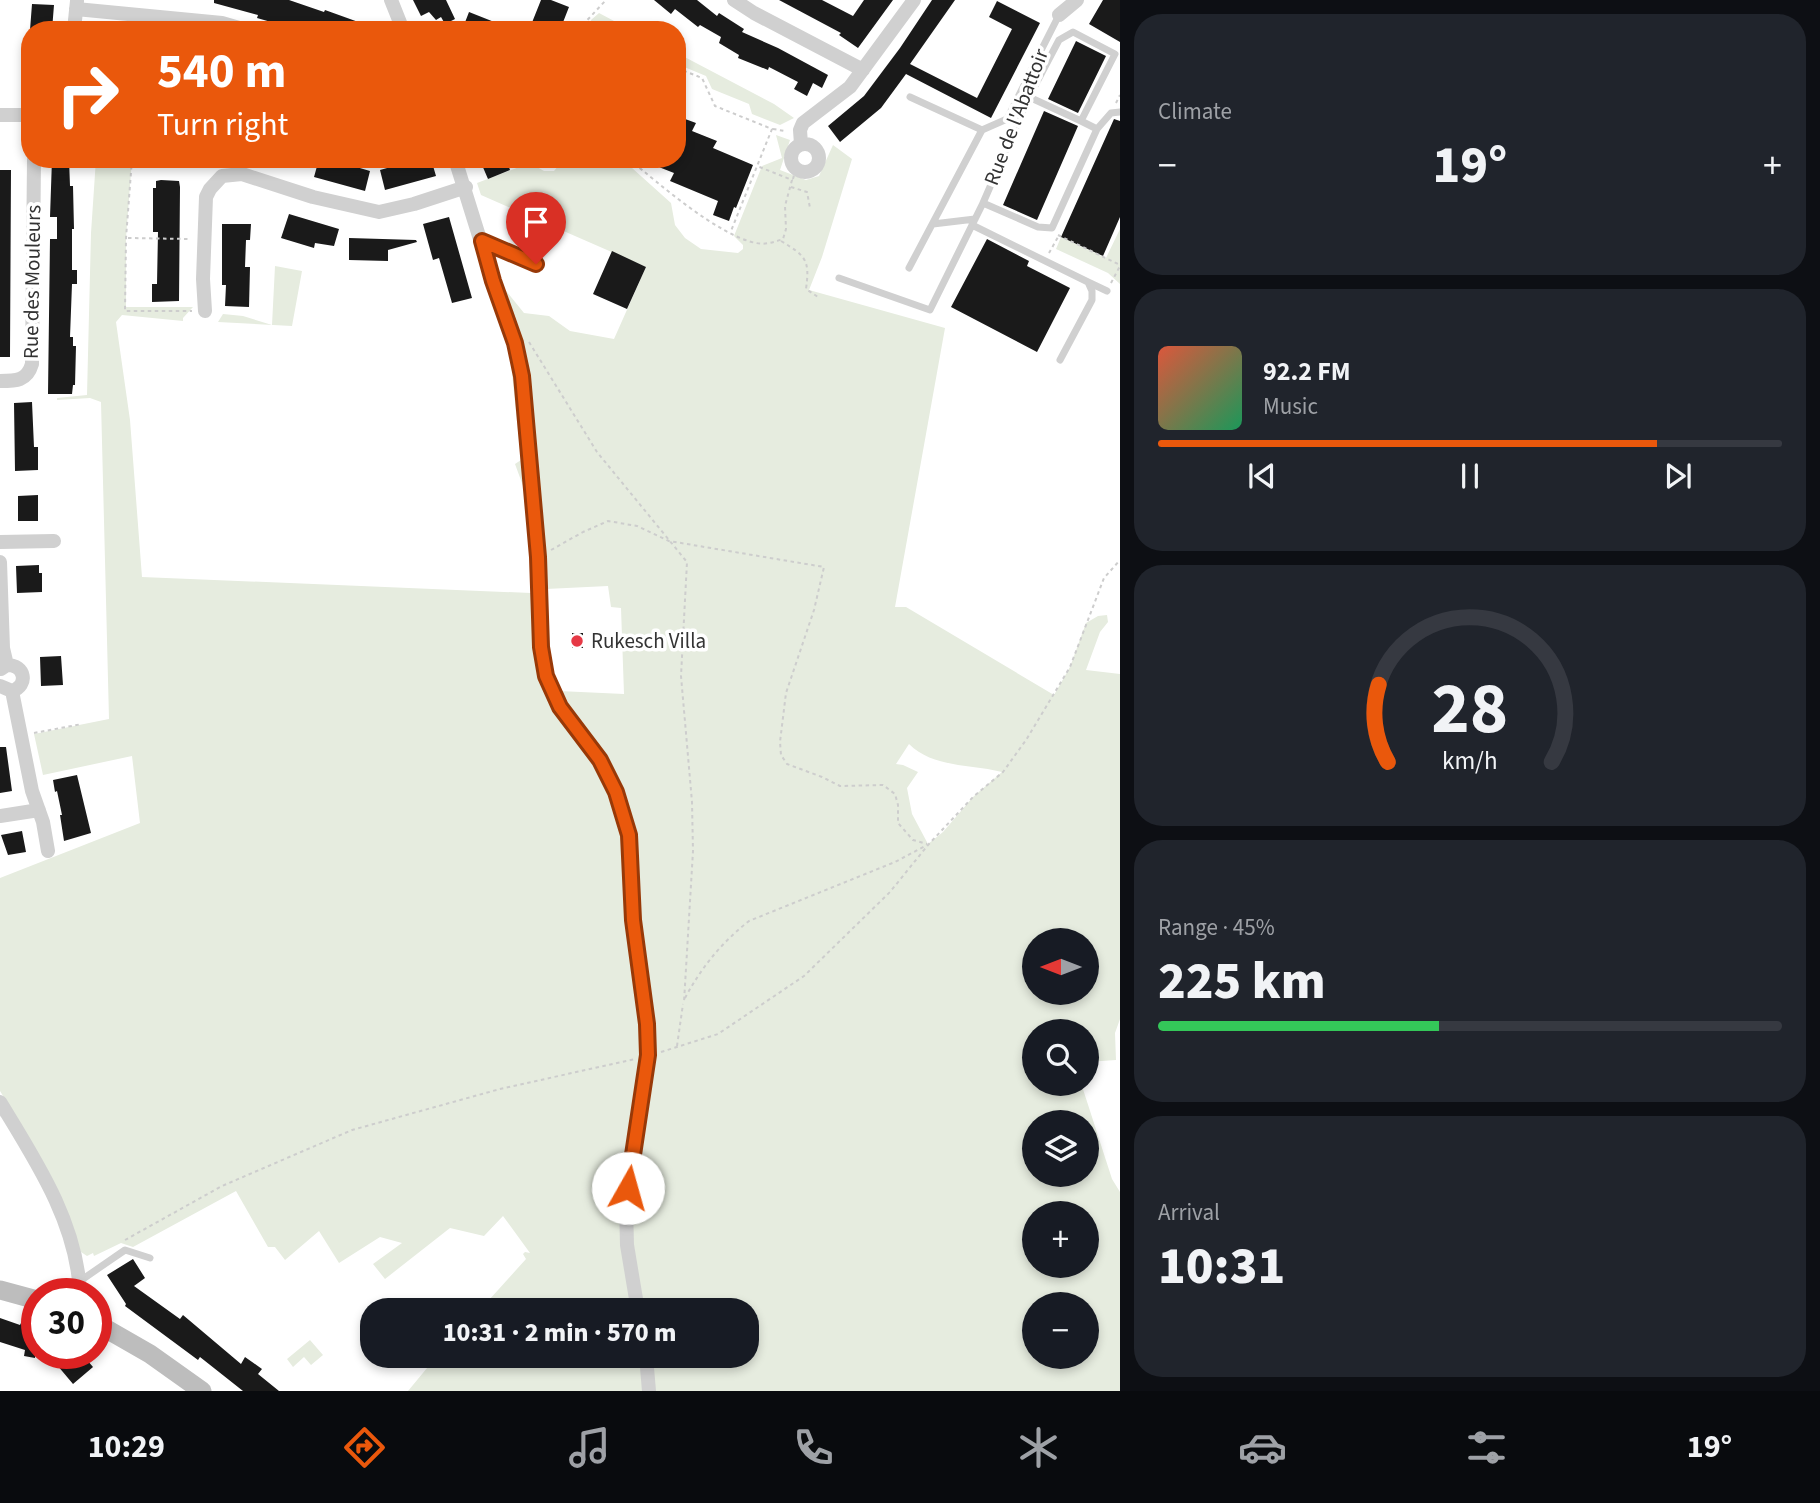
<!DOCTYPE html>
<meta charset="utf-8">
<style>
:root{--surface:#171b24;--page:#20242c;--text:#f1f3f6;--muted:#9ea1a6;--line:#363941;--accent:#ea580c}
body{margin:0;font-family:"Source Sans 3",sans-serif;background:var(--page);color:var(--text);height:100vh;display:flex;flex-direction:column;font-size:26px;white-space:nowrap}
*{box-sizing:border-box;margin:0}
p{font-size:23px;color:var(--muted)}
.icon{flex:none;width:38px;height:38px;fill:none;stroke:currentColor;stroke-width:2;stroke-linecap:round;stroke-linejoin:round}
.map{position:relative;flex:1;overflow:hidden}
.drawer{display:flex;flex-direction:column;gap:14px;padding:14px;background:#0d0f14;width:700px}
.drawer>*{flex:none}
.banner{position:absolute;left:21px;top:21px;width:665px;height:147px;border-radius:28px;box-shadow:0 4px 10px #0003;background:#ea580c;color:#fff;overflow:hidden}
.needle{width:46px;rotate:270deg}
.fabs{position:absolute;left:1022px;top:928px;display:grid;gap:14px}
.fabs a{display:grid;place-items:center;width:77px;height:77px;border-radius:50%;background:var(--surface);box-shadow:0 4px 10px #0003;font-size:35px}
.speed{position:absolute;left:21px;top:1278px;display:flex;gap:14px;font-size:35px;font-weight:700;text-align:center}
.speed>*{display:grid;place-content:center;width:91px;height:91px;border-radius:50%;background:var(--surface);box-shadow:0 4px 10px #0003;line-height:1}
.speed .limit{border:10px solid #d22;background:#fff;color:#111}
.pin{position:absolute;display:grid;place-items:center;width:60px;height:60px;color:#fff;margin:-72px -30px;border-radius:50% 50% 50% 0;rotate:-45deg;box-shadow:0 0 7px #0007}
.pin .icon{rotate:45deg}
.me{position:absolute;width:77px;margin:-38px;rotate:7deg;stroke-linejoin:round;filter:drop-shadow(0 0 5px #0008)}
.turn{display:flex;align-items:center;gap:24px;height:147px;padding:0 21px;font-size:32px}
.turn .icon{width:91px;height:91px;stroke-width:2.5}
.turn b{display:block;font-size:49px;line-height:60px}
.big{font-size:52px;font-weight:800;line-height:1.1}
.drawer .widget{flex:1;display:flex;flex-direction:column;justify-content:center;gap:10px;min-width:0;padding:0 24px;border-radius:28px;background:var(--page)}
.drawer .dial{align-items:center;gap:0}
.dial svg{height:182px;overflow:visible;fill:none;stroke:var(--line);stroke-width:7;stroke-linecap:round;text-anchor:middle}
.dial text{fill:var(--text);stroke:none}
.song{display:flex;align-items:center;gap:21px}
.cover{width:84px;height:84px;border-radius:10px;background:linear-gradient(135deg,hsl(10 70% 55%),hsl(150 70% 35%))}
.played{height:7px;border-radius:4px;background:linear-gradient(90deg,var(--accent) 80%,var(--line) 80%)}
.keys{display:flex;justify-content:space-around;direction:ltr}
.heat{display:flex;justify-content:space-between;align-items:center;font-size:38px;direction:ltr}
.charge{height:10px;border-radius:5px;background:linear-gradient(90deg,#34c759 45%,var(--line) 0)}
.trip{position:absolute;left:360px;top:1298px;width:399px;height:70px;border-radius:28px;background:var(--surface);box-shadow:0 4px 10px #0003;font-weight:800;line-height:70px;text-align:center}
.menu{display:flex;height:112px;justify-content:space-around;align-items:center;background:#090b0e;color:var(--muted)}
.menu .icon{width:49px;height:49px}
.menu .selected{color:var(--accent)}
.menu b{font-size:32px;color:var(--text)}
main{display:flex;flex:1;min-height:0}
.map>svg:first-child{display:block}
</style>
<main>
<div class="map">
<svg width="1120" height="1391" viewBox="0 0 1120 1391">
<rect width="100%" height="100%" fill="#fff"/>
<path fill="#e6ecdf" fill-rule="evenodd" d="M599,13l32,17 -38,-1 -2,-9z
M677,53l97,51 20,14 -14,7 -28,-11 -3,-10 -37,-15 -6,-13 -29,-12z
M776,135l14,5 -10,30 26,10 13,-4 14,-31 19,14 -30,98 -13,33 136,38 -50,279h11l148,88 16,-28 16,-44 12,-7 9,-1 1,7 -8,10 -14,38 34,4v345l-5,14 1,27 -29,2v-31h-53v52h47l31,96 8,13v199h-471l-3,-35h101v-45h-105l-13,-104 13,-150 -17,103 -3,53 12,98h-155l47,-52 -3,-5 2,-2 5,1 -27,-37 -19,20 -34,-8 -65,51 -12,-15 29,-21 -22,-6 -41,26 -20,-32 -34,29 -10,-13h-7l-32,-56 -103,56 -12,-4 -27,13 -1,-3 -6,3 -6,-4 -43,-99 -38,-62v-213l140,-55 -8,-67 -89,19 -9,-41 75,-15 -8,-317 -11,-4 -33,2v-2l30,-3 4,-162 5,-74h36l-6,79v69h67l-10,11v3l-61,-6 -6,7 14,98 12,157 389,16 -5,-99 -11,-30 6,-4 -11,-106 -8,-24 12,-4 -15,-44 25,31 25,3 21,15 44,8 32,-72 -165,-72 -4,-12 53,-20 14,8h10l10,-12h58l49,44 4,22 10,13 16,11 37,4 5,-4v-4l-9,-9 28,-70 20,-8zM608,586l3,21 10,1 3,86 -65,-3c-15,-32 -13,-67 -13,-102zM909,744c24,24 62,20 93,28l-29,25 -30,35 -15,12 -16,-30 -5,-26 11,-16 -15,-7 -7,-1zM1034,940h53v52h-53zM1034,1122h53v52h-53zM1034,1213h53v52h-53zM1034,1304h53v52h-53z
M1120,229v55l-12,-11 -52,-24 5,-12 45,21z
M275,266l27,5 -10,55 -74,-4 5,-8 20,2 29,9z
M310,1340l13,15 -12,10 -7,-8 -11,10 -6,-8z
M437,1356h206l4,35h-239z"/>
<path fill="#1a1a1a" d="M214,0h75l35,12 1,-2 50,18 -1,2h-91l2,-4 -28,-8 1,-3 -44,-12z
M413,0h33l9,19 -10,5 -4,-7 -5,3 -7,-8 -8,4z
M541,0h10l18,7 -9,23h-31z
M654,0h43l20,16 2,-3 25,16 -2,3 36,16 50,27 -6,13 -9,-5 -6,13 -13,-7 4,-7 -29,-15 -1,3 -30,-12 1,-3 -20,-12 2,-6 -21,-12 -2,2 -23,-18 -4,5z
M779,0h43l31,16 11,-16h29l-35,48 -19,-13 2,-2z
M932,0h23l-45,64 67,34 35,-69 -23,-12 8,-16 43,22 -49,95 -85,-44 -25,34 -41,34 -12,-16 36,-30 36,-48z
M1103,0h17v42l-31,-18z
M32,4l22,1 -2,25h-22z
M469,12l43,17v1h-36l-12,-5z
M1076,41l30,15 -28,57 -30,-14z
M1044,111l34,15 -41,94 -34,-15z
M677,116l19,7 -4,8 25,10 -4,7 40,17 -17,43 -2,-1 -5,14 -16,-6 5,-14 -48,-20 4,-8 -33,-13 36,-1z
M1114,119l6,2v96l-17,39 -42,-19z
M52,159h17l1,27h3l1,43h-2v41h5v14h-5l-2,53h3v9h3l-1,39h-2l-1,9h-24l2,-155h7v-22h-7z
M319,159h18l-1,2 34,10 -5,20 -51,-14z
M419,159h12l5,17 -51,14 -5,-20z
M497,159h9l4,11 -22,9 -6,-14z
M0,170h11l-1,187h-10z
M161,180l18,1 1,6 -1,114 -27,1v-18h5l1,-52h-5v-44h3v-7z
M289,214l50,15 -5,17 -19,-3 -1,5 -33,-10z
M449,217l23,81 -20,5 -13,-45 -6,2 -10,-36z
M222,224h29l-1,16h-4l-1,27h5l-1,40 -24,-1 1,-21h-4z
M349,238l67,2 1,2 -29,8v11l-39,-1z
M987,239l42,22 -2,5 43,22 -33,64 -86,-45z
M612,251l34,16 -19,42 -34,-15z
M32,402l2,45h4v23l-23,1 -1,-68z
M38,495v26h-20v-25z
M39,565v8h3v19l-25,1 -1,-27z
M572,633h11v15h-11z
M61,656l2,29 -22,1 -1,-29z
M0,747h6l6,44 -12,2z
M77,775l14,58 -27,8 -4,-26h2l-5,-24 -2,1 -2,-12z
M22,831l4,21 -18,3 -7,-20z
M133,1259l12,19 -11,8 46,33 3,-4 58,49 4,-7 17,12 -4,5 21,17h-36l-43,-34 -2,3 -73,-54 1,-2 -19,-29z
M0,1318l20,7 2,-4 15,5 -2,32 -11,-2 1,-6 -25,-8z
M60,1353h21l12,14 -20,17 -21,-25z"/>
<g fill="none" stroke-linecap="round" stroke-linejoin="round">
<path stroke="#cdcdcd" stroke-width="2" stroke-dasharray="3.5 3.5" stroke-linecap="butt" d="M578,30l28,-30
M677,68l25,10 13,28 57,23 -41,102
M1116,103l4,-8
M773,129l12,2
M132,159l-6,79 -1,73h67
M629,159c30,25 90,77 127,84 10,2 18,-1 27,-4l3,-10 -1,-23 7,-26 -35,-14
M475,163l9,-4
M601,164l3,-5
M793,179l3,-11
M791,187l16,5 3,16
M1058,235l62,30
M128,238l61,1
M781,241c25,15 29,19 25,48l12,8
M1049,253l9,-16
M1111,283l9,-17
M529,342l68,110 90,110 -6,114 11,126 1,49 -9,151
M551,550l32,-18 25,-11 29,5 32,15 155,26 -10,43 -28,83 -6,49 1,13 6,9 35,13 18,9 43,-1 12,9 3,11v18l15,17 14,4
M34,733l48,-9
M685,998c16,-30 37,-56 64,-77l146,-59 32,-17
M677,1046l6,-42
M661,1052l57,-18 86,-58 86,-84 38,-47 45,-48 30,-25 23,-32 44,-73 34,-89 16,-18
M125,1240l97,-54 130,-56 148,-41 135,-30
M96,1302l5,5"/>
<path stroke="#d0d0d0" stroke-width="7" d="M910,97l72,33 25,-11 18,-36
M1097,129l14,-16 9,-1
M457,163l10,-4
M983,203l55,24 14,1 45,-99 -16,-8 34,-67 -42,-22 -14,8 -30,57 52,24
M933,224l42,-5
M972,225l116,57 4,9v9l-32,60
M483,242l53,22
M909,268l73,-138
M839,278l91,32 53,-107 46,-106 -4,-15 34,-67
M1088,282l19,9
M80,1281l45,-31 25,8"/>
<path stroke="#d0d0d0" stroke-width="14" d="M391,0l12,30
M734,0l20,13 109,57
M76,9l146,14 24,7
M1059,15l18,-15
M74,30l3,-29
M0,115h30
M801,144l-1,-14 3,-7 47,-36 64,-87
M791 158a14 14 0 1 1 28 0a14 14 0 1 1-28 0Z
M455,159l38,122 22,62 7,33 16,181 3,90 5,29 14,31 40,53 16,32 13,43 4,85 14,104 1,32 -22,150 1,39 11,66
M205,311l-2,-32 3,-82 4,-8 12,-13 20,-2 71,23 66,15 35,-8 52,-17
M0,381c16,0 27,0 32,-17l2,-205
M0,542l54,-1
M0,562l3,86 4,17
M0,686l12,5c17,-6 13,-26 -5,-26l-6,4
M12,691l20,100 11,31 5,29
M0,816l39,-6
M0,1102c36,59 77,121 80,191
M646,1356l3,35"/>
<path stroke="#bdbdbd" stroke-width="19" d="M0,1290l37,10
M96,1323l54,31 52,37"/>
</g>
<g fill="none" stroke-linecap="round" stroke-linejoin="round">
<defs>
<path id="route" d="M536,264l-54,-23 11,40 22,62 7,33 16,181 3,90 5,29 14,31 40,53 16,32 13,43 4,85 14,104 1,31 -20,133"/>
</defs>
<use href="#route" stroke="#983908" stroke-width="18"/>
<use href="#route" stroke="#ea580c" stroke-width="12"/>
</g>
<circle fill="#e63946" stroke="#fff" stroke-width="2.5" cx="577" cy="641" r="7"/>
<g text-anchor="middle" stroke-width="7" stroke-linejoin="round" paint-order="stroke">
<g font-size="21" fill="#333" stroke="#fff">
<text transform="translate(1016 117) rotate(-69)" y="7">Rue de l'Abattoir</text>
<text transform="translate(32 282) rotate(-89)" y="7">Rue des Mouleurs</text>
</g>
<g font-size="21" fill="#333" stroke="#fff" text-anchor="start">
<text x="591" y="648">Rukesch Villa</text>
</g>
</g>
</svg>
<div class="fabs">
<a><svg class="needle" viewBox="-14 -14 28 28"><path d="M0-13l5 13h-10z" fill="#e53935"/><path d="M0 13l5-13h-10z" fill="#9ea1a6"/></svg></a>
<a><svg class="icon" aria-label="search" viewBox="0 0 24 24"><circle cx="10" cy="10" r="6"/><path d="M15 15l6 6"/></svg></a>
<a><svg class="icon" aria-label="layers" viewBox="0 0 24 24"><path d="M12 4l9 5-9 5-9-5zM3 14l9 5 9-5"/></svg></a>
<a>+</a>
<a>−</a>
</div>
<div class="speed"><div class="limit">30</div></div>
<div class="pin" style="left:536px;top:264px;background:#d93025"><svg class="icon" aria-label="arrive" viewBox="0 0 24 24"><path d="M6 21V4h12l-3 4 3 4H6"/></svg></div>
<svg class="me" style="left:628px;top:1188px" viewBox="-20 -20 40 40"><circle r="19" fill="#fff"/><path d="M0-13L10 11 0 6-10 11z" fill="#ea580c"/></svg>
<div class="trip">10:31 · 2 min · 570 m</div>
<div class="banner">
<div class="turn"><svg class="icon" aria-label="right" viewBox="0 0 24 24"><path d="M7 20v-9h11M14 6l5 5-5 5"/></svg><div><b>540 m</b>Turn right</div></div>
</div>
</div>
<section class="drawer">
<div class="widget"><p>Climate</p>
<div class="heat"><a>−</a><b class="big">19°</b><a>+</a></div>
</div>
<div class="widget">
<div class="song"><i class="cover"></i><div><b>92.2 FM</b><p>Music</p></div></div>
<div class="played"></div>
<div class="keys"><svg class="icon" aria-label="previous" viewBox="0 0 24 24"><path d="M18 5L8 12l10 7zM5 5v14"/></svg><svg class="icon" aria-label="pause" viewBox="0 0 24 24"><path d="M8 5v14M16 5v14"/></svg><svg class="icon" aria-label="next" viewBox="0 0 24 24"><path d="M6 5l10 7-10 7zM19 5v14"/></svg></div>
</div>
<div class="widget dial"><svg viewBox="0 0 100 80">
<path d="M14 69A42 42 0 1 1 86 69"/>
<path d="M14 69A42 42 0 0 1 10 35" stroke="#ea580c"/>
<text x="50" y="56" font-size="32" font-weight="700">28</text>
<text x="50" y="72" font-size="11">km/h</text>
</svg></div>
<div class="widget"><p>Range · 45%</p><b class="big">225 km</b><div class="charge"></div></div>
<div class="widget"><p>Arrival</p><b class="big">10:31</b></div>
</section>
</main>
<nav class="menu">
<b>10:29</b>
<svg class="icon selected" aria-label="directions" viewBox="0 0 24 24"><path d="M12 3l9 9-9 9-9-9zM9 14v-3h6M13 9l2 2-2 2"/></svg>
<svg class="icon" aria-label="music" viewBox="0 0 24 24"><path d="M9 18V5l10-2v13"/><circle cx="6" cy="18" r="3"/><circle cx="16" cy="16" r="3"/></svg>
<svg class="icon" aria-label="phone" viewBox="0 0 24 24"><path d="M5 4h4l2 5-3 2q2 4 5 5l2-3 5 2v4C11 20 4 13 5 4z"/></svg>
<svg class="icon" aria-label="climate" viewBox="0 0 24 24"><path d="M12 3v18M4 7l16 10M4 17L20 7"/></svg>
<svg class="icon" aria-label="car" viewBox="0 0 24 24"><path d="M5 17H2v-5l4-1 3-4h7l3 4 3 1v5h-3M9 17h6M6 11h13"/><circle cx="7" cy="17" r="2"/><circle cx="17" cy="17" r="2"/></svg>
<svg class="icon" aria-label="filters" viewBox="0 0 24 24"><path d="M4 7h16M4 17h16"/><circle cx="9" cy="7" r="2"/><circle cx="15" cy="17" r="2"/></svg>
<b>19°</b>
</nav>
